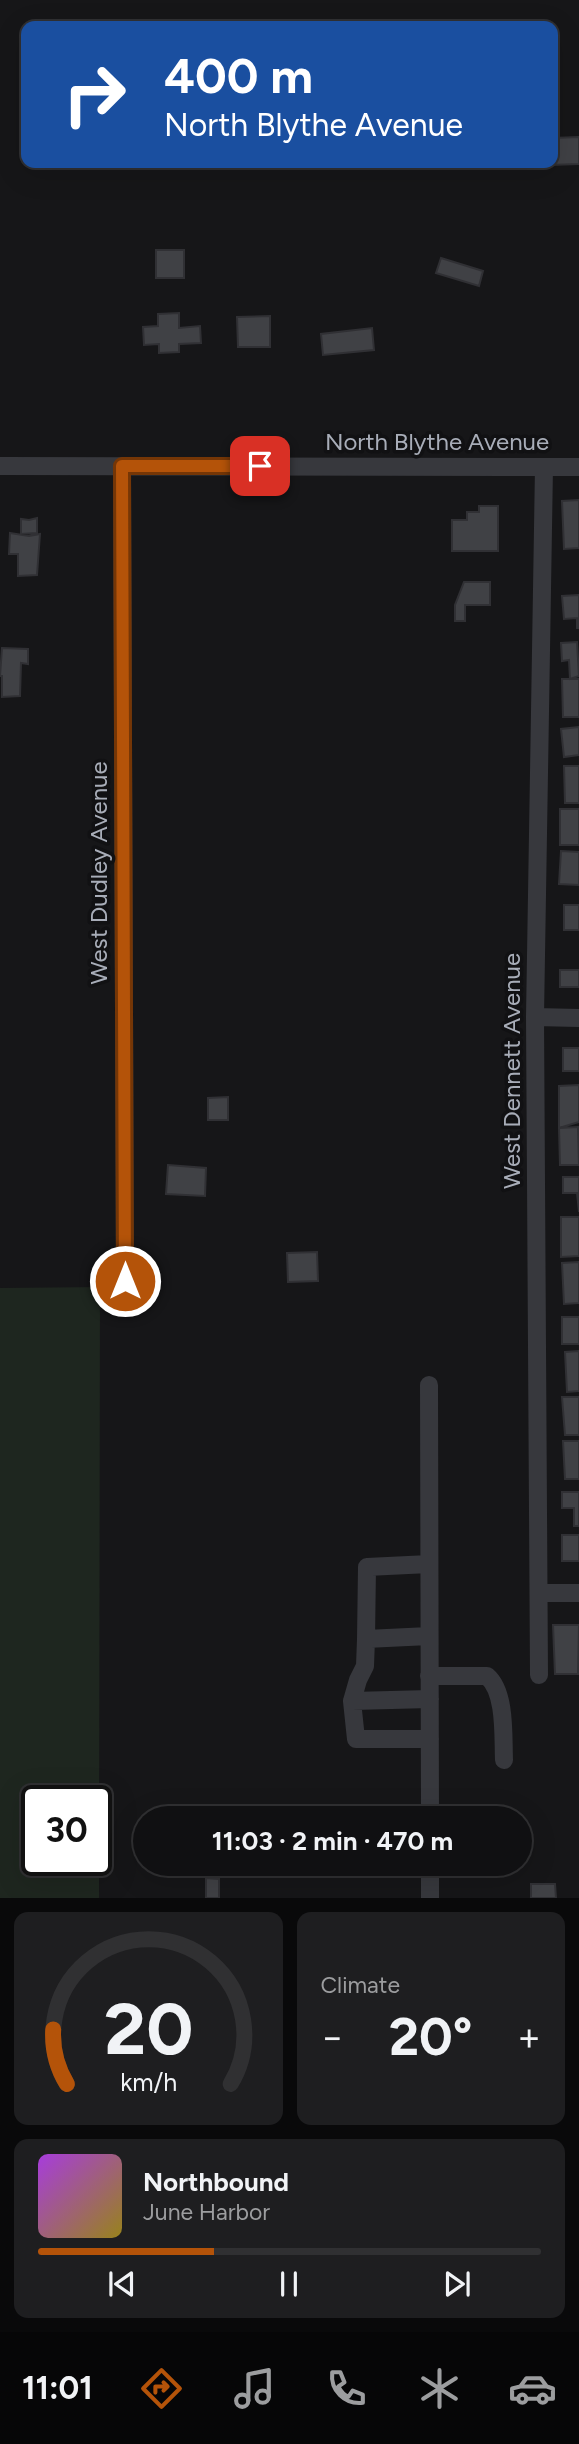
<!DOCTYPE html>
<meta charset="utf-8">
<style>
:root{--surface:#101012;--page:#1e1e20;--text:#f1f3f6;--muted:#9c9d9f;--line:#303032;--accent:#b45309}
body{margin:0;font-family:Figtree,sans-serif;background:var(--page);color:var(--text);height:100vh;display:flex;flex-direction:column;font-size:26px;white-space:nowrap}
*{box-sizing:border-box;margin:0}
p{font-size:23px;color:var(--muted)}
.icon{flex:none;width:38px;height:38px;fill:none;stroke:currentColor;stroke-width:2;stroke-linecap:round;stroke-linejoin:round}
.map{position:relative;height:1898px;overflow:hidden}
.drawer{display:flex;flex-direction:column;gap:14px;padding:14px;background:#09090a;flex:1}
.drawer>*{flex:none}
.banner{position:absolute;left:21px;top:21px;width:537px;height:147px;border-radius:14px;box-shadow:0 7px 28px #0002,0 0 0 2px var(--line);background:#1a4fa0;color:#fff;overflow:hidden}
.speed{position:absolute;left:21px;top:1785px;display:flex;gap:14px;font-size:35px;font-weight:700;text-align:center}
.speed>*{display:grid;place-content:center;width:91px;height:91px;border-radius:50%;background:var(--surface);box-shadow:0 7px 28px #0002,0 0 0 2px var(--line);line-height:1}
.speed .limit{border:4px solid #111;border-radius:10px;background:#fff;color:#111}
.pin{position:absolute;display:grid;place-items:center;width:60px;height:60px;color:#fff;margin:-30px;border-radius:14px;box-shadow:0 4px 10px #0006}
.me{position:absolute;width:77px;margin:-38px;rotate:0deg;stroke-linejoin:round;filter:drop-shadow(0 0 5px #0008)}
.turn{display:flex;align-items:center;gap:24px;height:147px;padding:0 28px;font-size:32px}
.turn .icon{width:91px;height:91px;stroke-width:2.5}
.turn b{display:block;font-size:49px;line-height:60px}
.big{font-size:52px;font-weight:700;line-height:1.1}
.drawer .widget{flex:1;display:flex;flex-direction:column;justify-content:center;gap:10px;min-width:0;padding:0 24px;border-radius:14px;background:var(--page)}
.drawer .dial{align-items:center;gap:0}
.dial svg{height:182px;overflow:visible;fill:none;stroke:var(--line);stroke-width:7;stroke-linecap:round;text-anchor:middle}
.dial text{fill:var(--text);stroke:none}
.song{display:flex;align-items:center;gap:21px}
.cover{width:84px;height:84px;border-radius:10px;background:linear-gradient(135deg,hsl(280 70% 55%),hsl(50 70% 35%))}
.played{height:7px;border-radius:4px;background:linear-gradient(90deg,var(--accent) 35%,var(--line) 35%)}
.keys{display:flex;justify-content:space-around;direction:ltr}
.heat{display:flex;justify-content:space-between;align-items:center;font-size:38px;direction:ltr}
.drawer .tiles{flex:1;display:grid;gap:14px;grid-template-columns:1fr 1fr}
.widget:last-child{grid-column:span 2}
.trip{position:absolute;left:133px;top:1806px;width:399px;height:70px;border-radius:35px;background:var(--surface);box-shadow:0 7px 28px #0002,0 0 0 2px var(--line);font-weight:700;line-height:70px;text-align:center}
.menu{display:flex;height:112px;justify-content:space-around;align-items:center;background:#060607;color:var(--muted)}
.menu .icon{width:49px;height:49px}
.menu .current{color:var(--accent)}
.menu b{font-size:32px;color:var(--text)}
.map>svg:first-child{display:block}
</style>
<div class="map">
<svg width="579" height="1898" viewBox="0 0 579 1898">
<rect width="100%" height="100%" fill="#161618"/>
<path fill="#1e261f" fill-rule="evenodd" d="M100,1287l-1,611h-99v-610zM37,1801h59v59h-59z"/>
<path fill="#404145" stroke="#303034" stroke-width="2" d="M579,137v27l-58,2v-3h32v-25z
M156,250h28v28h-28z
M441,258l42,13 -4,15 -43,-13z
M179,313v15l21,-2 1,17 -22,1v8l-20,1v-9l-15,1 -1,-18 15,-1v-12z
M270,316v31h-32l-1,-30z
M372,328l2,22 -51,5 -2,-21z
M579,500v48l-15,1 -2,-48z
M479,506h19v45h-46v-31h15v-8h12z
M37,518v15l-16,1v-15l8,1z
M10,533l19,3 11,-2 -3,41 -19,1v-22h-9z
M464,582h26v23h-25v16h-10v-16z
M579,595v33h-2v-10l-13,1 -2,-23z
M577,642l2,34 -9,3 -1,-19 -7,1 -1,-18z
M2,648l26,1v15l-7,-1 -1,33 -18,1v-21h-2z
M562,679h17v38h-16z
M579,727v28l-15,2 -3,-28z
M564,766h15v37h-14z
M560,809h19v36h-19z
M561,851l18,1v33l-20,-1z
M564,905h15v25h-15z
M560,970h19v17h-19z
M563,1048h16v23h-16z
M579,1085v37l-20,6v-42z
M228,1097v23h-20v-22z
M578,1127l1,38h-19l-1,-37z
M168,1165l38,3 -1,28 -39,-2z
M563,1177h16v35l-2,-19h-14z
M561,1217h18v39l-18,1z
M317,1252l1,29 -30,1 -1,-29z
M579,1262v41l-15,1 -2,-41z
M562,1317h17v27h-17z
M579,1351v40l-12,1 -2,-40z
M562,1397h17v38h-14z
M563,1441h16v38h-14z
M562,1492h17v34h-5v-18h-12z
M562,1535h17v26h-17z
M553,1625h26l-1,49h-23z
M206,1878l13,1v19h-13z
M531,1884h24l1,14h-25z"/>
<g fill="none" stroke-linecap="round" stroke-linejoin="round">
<path stroke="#37383d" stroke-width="18" d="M0,466l579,1
M122,466l3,815
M535,1017l44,1
M429,1385l1,433
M429,1564l-62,3 -1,72 63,-3
M539,1593h40
M366,1639l-1,27 -7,14 -6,21 4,38h74
M539,1675l-4,-658 9,-550
M429,1676h58c19,16 16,60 17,84
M352,1701l78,-2
M430,1898v-34"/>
</g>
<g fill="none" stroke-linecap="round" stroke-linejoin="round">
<defs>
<path id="route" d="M125,1281l-3,-815h138"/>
</defs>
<use href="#route" stroke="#753606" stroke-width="18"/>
<use href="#route" stroke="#b45309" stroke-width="12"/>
</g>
<g text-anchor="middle" stroke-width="7" stroke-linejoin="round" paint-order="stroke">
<g font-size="24" fill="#a8adb8" stroke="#111113">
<text x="437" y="450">North Blythe Avenue</text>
<text transform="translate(99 873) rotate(-90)" y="8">West Dudley Avenue</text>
<text transform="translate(512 1071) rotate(-90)" y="8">West Dennett Avenue</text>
</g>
</g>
</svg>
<div class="speed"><div class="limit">30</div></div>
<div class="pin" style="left:260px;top:466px;background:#d93025"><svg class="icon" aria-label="arrive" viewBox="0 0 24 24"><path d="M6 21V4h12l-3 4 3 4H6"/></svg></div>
<svg class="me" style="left:125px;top:1281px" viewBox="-20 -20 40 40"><circle r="17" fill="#b45309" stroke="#fff" stroke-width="3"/><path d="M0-11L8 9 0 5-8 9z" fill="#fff"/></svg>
<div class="trip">11:03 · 2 min · 470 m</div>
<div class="banner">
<div class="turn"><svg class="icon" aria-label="right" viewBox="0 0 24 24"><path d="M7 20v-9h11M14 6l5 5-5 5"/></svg><div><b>400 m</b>North Blythe Avenue</div></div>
</div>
</div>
<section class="drawer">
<div class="tiles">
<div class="widget dial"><svg viewBox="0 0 100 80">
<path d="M14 69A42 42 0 1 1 86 69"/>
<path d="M14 69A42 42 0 0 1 8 45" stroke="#b45309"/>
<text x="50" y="56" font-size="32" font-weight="700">20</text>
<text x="50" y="72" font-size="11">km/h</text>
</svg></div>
<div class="widget"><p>Climate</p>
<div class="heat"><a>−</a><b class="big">20°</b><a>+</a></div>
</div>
<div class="widget">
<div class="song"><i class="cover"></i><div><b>Northbound</b><p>June Harbor</p></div></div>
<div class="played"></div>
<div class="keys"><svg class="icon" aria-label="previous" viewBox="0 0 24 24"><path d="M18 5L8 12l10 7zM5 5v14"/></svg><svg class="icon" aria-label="pause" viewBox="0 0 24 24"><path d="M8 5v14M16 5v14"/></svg><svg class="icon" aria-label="next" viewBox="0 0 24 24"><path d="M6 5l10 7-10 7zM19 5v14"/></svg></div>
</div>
</div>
</section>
<nav class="menu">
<b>11:01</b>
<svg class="icon current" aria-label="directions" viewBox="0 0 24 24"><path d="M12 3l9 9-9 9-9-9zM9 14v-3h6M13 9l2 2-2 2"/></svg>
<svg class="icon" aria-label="music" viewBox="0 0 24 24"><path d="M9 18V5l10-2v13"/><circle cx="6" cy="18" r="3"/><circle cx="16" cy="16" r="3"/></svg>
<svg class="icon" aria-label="phone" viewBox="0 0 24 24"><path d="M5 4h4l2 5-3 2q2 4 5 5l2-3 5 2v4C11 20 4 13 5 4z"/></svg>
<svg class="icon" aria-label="climate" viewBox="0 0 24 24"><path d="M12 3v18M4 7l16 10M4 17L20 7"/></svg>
<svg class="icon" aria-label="car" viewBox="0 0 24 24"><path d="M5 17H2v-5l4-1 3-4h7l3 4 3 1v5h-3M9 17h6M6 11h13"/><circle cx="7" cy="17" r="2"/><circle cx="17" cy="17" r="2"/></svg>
</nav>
